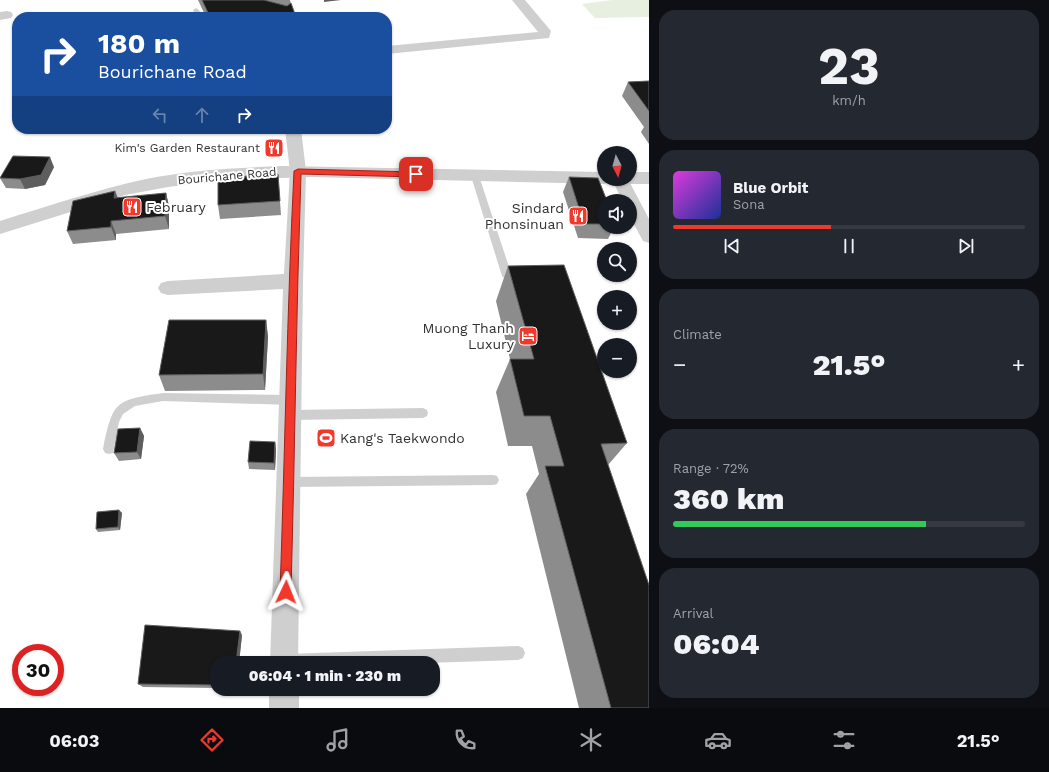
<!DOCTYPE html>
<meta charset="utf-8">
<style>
:root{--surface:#171b24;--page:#242831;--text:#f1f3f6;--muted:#9ea1a6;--line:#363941;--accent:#f2372b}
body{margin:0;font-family:"Work Sans",sans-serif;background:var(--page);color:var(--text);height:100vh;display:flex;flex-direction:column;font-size:15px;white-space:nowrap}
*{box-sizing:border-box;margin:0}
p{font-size:13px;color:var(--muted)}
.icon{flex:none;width:22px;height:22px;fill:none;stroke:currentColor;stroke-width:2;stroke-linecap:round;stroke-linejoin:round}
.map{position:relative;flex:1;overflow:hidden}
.details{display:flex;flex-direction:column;gap:10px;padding:10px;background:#0d0f14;width:400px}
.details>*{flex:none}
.banner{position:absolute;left:12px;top:12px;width:380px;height:122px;border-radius:16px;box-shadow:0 1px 3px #0004;background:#1a4fa0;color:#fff;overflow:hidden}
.needle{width:26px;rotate:174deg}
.fabs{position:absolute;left:597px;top:146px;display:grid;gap:8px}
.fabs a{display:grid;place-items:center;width:40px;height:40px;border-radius:50%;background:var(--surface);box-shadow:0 1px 3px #0004;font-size:20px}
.speed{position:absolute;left:12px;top:644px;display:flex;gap:8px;font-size:20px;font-weight:700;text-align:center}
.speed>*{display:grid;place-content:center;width:52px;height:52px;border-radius:50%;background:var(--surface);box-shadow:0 1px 3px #0004;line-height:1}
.speed .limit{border:6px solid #d22;background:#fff;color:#111}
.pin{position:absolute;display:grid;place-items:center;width:34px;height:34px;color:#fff;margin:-17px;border-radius:8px;box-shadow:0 2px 6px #0006}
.me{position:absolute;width:44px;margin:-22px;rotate:2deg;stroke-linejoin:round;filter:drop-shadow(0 0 3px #0008)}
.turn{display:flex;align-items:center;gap:14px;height:84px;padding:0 20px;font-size:18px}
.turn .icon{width:52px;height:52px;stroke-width:2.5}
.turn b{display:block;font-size:28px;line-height:34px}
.lanes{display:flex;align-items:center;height:38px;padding:0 20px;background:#0003;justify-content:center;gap:20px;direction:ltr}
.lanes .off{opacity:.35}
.big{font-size:30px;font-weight:800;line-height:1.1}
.details .widget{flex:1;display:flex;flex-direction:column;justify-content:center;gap:6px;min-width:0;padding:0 14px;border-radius:16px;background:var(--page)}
.details .dial{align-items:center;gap:0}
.dial b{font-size:52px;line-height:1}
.song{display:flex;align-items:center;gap:12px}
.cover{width:48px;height:48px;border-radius:6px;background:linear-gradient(135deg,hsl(300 70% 55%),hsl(230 70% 35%))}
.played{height:4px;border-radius:2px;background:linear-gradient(90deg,var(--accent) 45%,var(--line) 45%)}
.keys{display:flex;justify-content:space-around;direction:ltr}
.heat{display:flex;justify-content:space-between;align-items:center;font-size:22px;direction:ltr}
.charge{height:6px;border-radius:3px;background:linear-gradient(90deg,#34c759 72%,var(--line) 0)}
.trip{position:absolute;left:210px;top:656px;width:230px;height:40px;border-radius:16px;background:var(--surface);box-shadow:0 1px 3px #0004;font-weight:800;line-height:40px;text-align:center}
.dock{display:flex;height:64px;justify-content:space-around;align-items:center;background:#090b0e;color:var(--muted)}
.dock .icon{width:28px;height:28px}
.dock .active{color:var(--accent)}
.dock b{font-size:18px;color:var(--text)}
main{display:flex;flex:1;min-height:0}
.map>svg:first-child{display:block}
</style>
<main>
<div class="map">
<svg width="649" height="708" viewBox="0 0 649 708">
<rect width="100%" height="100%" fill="#fff"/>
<path fill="#e6efe0" d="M612,0h37v17l-54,1 -13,-14z"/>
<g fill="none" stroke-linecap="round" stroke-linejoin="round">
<path fill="#cfcfcf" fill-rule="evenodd" d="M196,8l3,2 3,7h-6l-3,-7z
M472,174h3l4,2 33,100 -2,2h-6l-2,-2 -31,-100z
M163,393l128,2 4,2 1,3 -1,3 -4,2 -128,-4 -28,5 -12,8 -4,8 -6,31 -4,1 -4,-1 -2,-4c10,-48 12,-49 60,-56z
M423,408l4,2 1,3 -1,3 -4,2 -132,2 -4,-2 -1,-3 1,-3 4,-2z
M493,475l4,1 2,4 -2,4 -4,1 -204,2 -4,-1 -2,-4 2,-4 4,-1z
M518,646l5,2 2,5 -2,5 -5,2 -92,3h-146l-1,-2 2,-5 5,-2z"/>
<path fill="#cfcfcf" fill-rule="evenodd" d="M512,0h13l26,31 -2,7 -162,16v-8l151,-14z
M7,11l4,1 2,3 -2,3 -11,2v-8z
M285,129h16l5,42 -3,110 -5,382h-28l13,-374 -115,6 -7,-2 -3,-5 3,-5 7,-2 116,-7 6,-103z
M612,179h16l21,40v24l-6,-2 -13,-24v-16h-8z
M269,689h30v19h-30z"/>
<path fill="#cfcfcf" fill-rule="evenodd" d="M282,166l322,6v7h8l-2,3 -6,2 -294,-7 -85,3 -57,7 -43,8 -125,39v-13c48,-15 96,-31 146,-42 44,-9 90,-11 136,-13z
M630,172h19v12h-19l-6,-2 -2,-3h8z"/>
</g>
<path fill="#8c8c8c" d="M198,0h92l1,4 5,13h-90z
M649,81v63l-8,-12 3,-5 -22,-31 6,-14z
M54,167l-9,18 -20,4 -19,-1 -6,-10z
M278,174l3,41 -61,4 -2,-14z
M569,177l35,24v26h10l-6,12 -30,-1 -15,-46z
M115,191l3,7 48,-5 3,13v23l-53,5v6l-43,4 -6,-13z
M508,266l119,177 -19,22 41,243h-70l-53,-214 13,-20 -7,-28h-24l-12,-54 14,-33 -14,-58z
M266,320l2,17 -3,53 -100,1 -6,-16z
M140,428l4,8 -3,23 -22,2 -5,-8z
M275,442l1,8 -1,20 -26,-1 -1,-7z
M119,510l3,3 -2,17 -22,2 -2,-3z
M242,635l-3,28h-22v25l-74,-1 -5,-3z"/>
<path fill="#5e5e5e" d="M324,0h17l-17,2z
M50,157l4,10 -9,18 -20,4 -5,-10z
M115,191l5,13 -6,-6z
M166,193l3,13v23l-4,-13z
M111,221l5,13v6l-5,-13z
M266,320l2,17 -3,53 -2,-16z
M140,428l4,8 -3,23 -4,-7z
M275,442l1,8 -1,20 -1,-7z
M119,510l3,3 -2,17 -2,-3z
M240,631l2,4 -3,28h-3z"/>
<path fill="#191919" stroke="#5e5e5e" d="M202,0h62l23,6 4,-3 5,14h-86z
M649,81v30l-21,-29z
M13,156l37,1 -9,18 -21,4 -20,-1z
M278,174l2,27 -62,4v-27z
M569,177l29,1 9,23h-3v23h-20z
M115,191l-1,7 52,-5 -1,23 -54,5v6l-44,4 6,-30z
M564,265l63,178 -26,1 48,141v123h-38l-66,-242h19l-14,-50h-26l-14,-57h24l-26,-93z
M169,320h97l-3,54 -104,1z
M140,428l-3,24 -23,1 4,-24z
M250,441l25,1 -1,21 -26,-1z
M119,510l-1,17 -22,2 1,-17z
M145,625l95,6 -4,32h-19v22l-79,-1z"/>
<path fill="#f2372b" stroke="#9d241c" d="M298,169l118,3 3,2 -3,3 -115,-3c-5,139 -6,278 -10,418l-1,4 -4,1 -5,-1 -1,-4c5,-141 7,-281 14,-421z"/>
<defs>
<symbol id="restaurant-square" viewBox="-11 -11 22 22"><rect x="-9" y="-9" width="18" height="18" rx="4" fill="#f2372b" stroke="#fff"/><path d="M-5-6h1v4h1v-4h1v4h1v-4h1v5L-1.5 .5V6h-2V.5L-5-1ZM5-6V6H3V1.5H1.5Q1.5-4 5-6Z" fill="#fff"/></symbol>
<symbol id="hotel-square" viewBox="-11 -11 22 22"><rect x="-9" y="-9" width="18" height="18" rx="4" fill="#f2372b" stroke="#fff"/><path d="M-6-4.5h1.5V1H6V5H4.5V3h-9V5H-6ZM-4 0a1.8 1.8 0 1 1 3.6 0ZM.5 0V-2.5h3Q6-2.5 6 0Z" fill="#fff"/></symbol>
<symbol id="stadium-square" viewBox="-11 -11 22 22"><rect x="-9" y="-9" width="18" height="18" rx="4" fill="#f2372b" stroke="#fff"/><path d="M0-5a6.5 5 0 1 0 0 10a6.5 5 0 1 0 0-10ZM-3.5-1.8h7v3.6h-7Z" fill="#fff"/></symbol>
</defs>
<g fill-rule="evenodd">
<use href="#restaurant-square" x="263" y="137" width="22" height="22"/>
<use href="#restaurant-square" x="121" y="196" width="22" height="22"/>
<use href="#restaurant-square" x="567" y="205" width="22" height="22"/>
<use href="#hotel-square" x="517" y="325" width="22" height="22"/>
<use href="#stadium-square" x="315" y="427" width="22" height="22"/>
</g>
<g text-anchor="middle" stroke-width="4" stroke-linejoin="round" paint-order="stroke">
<g font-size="12" fill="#323232" stroke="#fff" text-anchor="end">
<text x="260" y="152">Kim's Garden Restaurant</text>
</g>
<g font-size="12" fill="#323232" stroke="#fff">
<text transform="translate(227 176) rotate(-5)" y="4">Bourichane Road</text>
</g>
<g font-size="14" fill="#323232" stroke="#fff" text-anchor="start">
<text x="146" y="212">February</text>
<text x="564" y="213" text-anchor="end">Sindard<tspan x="564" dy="16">Phonsinuan</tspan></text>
<text x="514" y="333" text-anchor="end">Muong Thanh<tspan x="514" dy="16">Luxury</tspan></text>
<text x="340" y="443">Kang's Taekwondo</text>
</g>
</g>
</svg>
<div class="fabs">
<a><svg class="needle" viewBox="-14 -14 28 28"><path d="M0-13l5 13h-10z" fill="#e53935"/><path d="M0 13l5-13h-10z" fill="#9ea1a6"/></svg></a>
<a><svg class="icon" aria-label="sound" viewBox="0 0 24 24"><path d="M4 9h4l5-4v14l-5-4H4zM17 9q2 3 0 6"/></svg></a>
<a><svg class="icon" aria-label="search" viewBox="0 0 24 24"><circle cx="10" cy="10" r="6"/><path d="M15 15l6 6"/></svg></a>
<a>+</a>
<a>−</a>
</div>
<div class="speed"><div class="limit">30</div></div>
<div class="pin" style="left:416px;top:174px;background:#d93025"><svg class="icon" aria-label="arrive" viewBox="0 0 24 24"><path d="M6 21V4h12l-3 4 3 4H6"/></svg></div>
<svg class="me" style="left:286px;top:592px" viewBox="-20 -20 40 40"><path d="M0-17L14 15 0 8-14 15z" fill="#f2372b" stroke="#fff" stroke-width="4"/></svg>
<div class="trip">06:04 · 1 min · 230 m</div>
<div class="banner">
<div class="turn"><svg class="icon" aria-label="right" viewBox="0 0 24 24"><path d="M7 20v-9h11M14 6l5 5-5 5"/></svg><div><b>180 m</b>Bourichane Road</div></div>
<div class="lanes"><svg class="icon off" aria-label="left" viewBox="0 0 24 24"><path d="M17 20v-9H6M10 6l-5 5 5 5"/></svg><svg class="icon off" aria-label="ahead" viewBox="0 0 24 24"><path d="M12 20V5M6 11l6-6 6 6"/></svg><svg class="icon" aria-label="right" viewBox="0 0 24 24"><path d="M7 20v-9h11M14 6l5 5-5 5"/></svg></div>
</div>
</div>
<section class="details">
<div class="widget dial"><b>23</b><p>km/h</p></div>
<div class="widget">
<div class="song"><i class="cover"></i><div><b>Blue Orbit</b><p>Sona</p></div></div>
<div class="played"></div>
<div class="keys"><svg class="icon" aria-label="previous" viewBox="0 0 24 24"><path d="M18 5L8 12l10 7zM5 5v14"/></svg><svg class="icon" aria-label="pause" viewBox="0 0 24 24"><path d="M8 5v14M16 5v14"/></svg><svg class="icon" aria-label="next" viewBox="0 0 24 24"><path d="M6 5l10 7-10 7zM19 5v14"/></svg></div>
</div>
<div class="widget"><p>Climate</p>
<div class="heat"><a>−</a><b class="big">21.5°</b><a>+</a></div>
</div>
<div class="widget"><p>Range · 72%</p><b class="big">360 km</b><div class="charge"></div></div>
<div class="widget"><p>Arrival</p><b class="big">06:04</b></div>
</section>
</main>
<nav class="dock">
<b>06:03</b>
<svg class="icon active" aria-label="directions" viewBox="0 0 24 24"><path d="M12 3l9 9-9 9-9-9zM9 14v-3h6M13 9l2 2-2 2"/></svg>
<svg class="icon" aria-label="music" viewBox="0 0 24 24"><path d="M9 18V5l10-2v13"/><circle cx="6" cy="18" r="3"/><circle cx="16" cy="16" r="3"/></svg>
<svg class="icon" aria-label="phone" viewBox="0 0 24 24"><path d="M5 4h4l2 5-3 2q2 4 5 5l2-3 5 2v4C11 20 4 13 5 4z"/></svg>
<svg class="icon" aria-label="climate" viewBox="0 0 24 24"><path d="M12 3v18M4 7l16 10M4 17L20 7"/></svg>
<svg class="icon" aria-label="car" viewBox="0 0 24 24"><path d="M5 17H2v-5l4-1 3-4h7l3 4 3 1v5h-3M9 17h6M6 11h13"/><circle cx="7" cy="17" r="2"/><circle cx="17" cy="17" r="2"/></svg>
<svg class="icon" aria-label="filters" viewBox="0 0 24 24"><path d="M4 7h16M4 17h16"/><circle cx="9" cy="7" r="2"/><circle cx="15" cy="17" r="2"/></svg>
<b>21.5°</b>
</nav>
